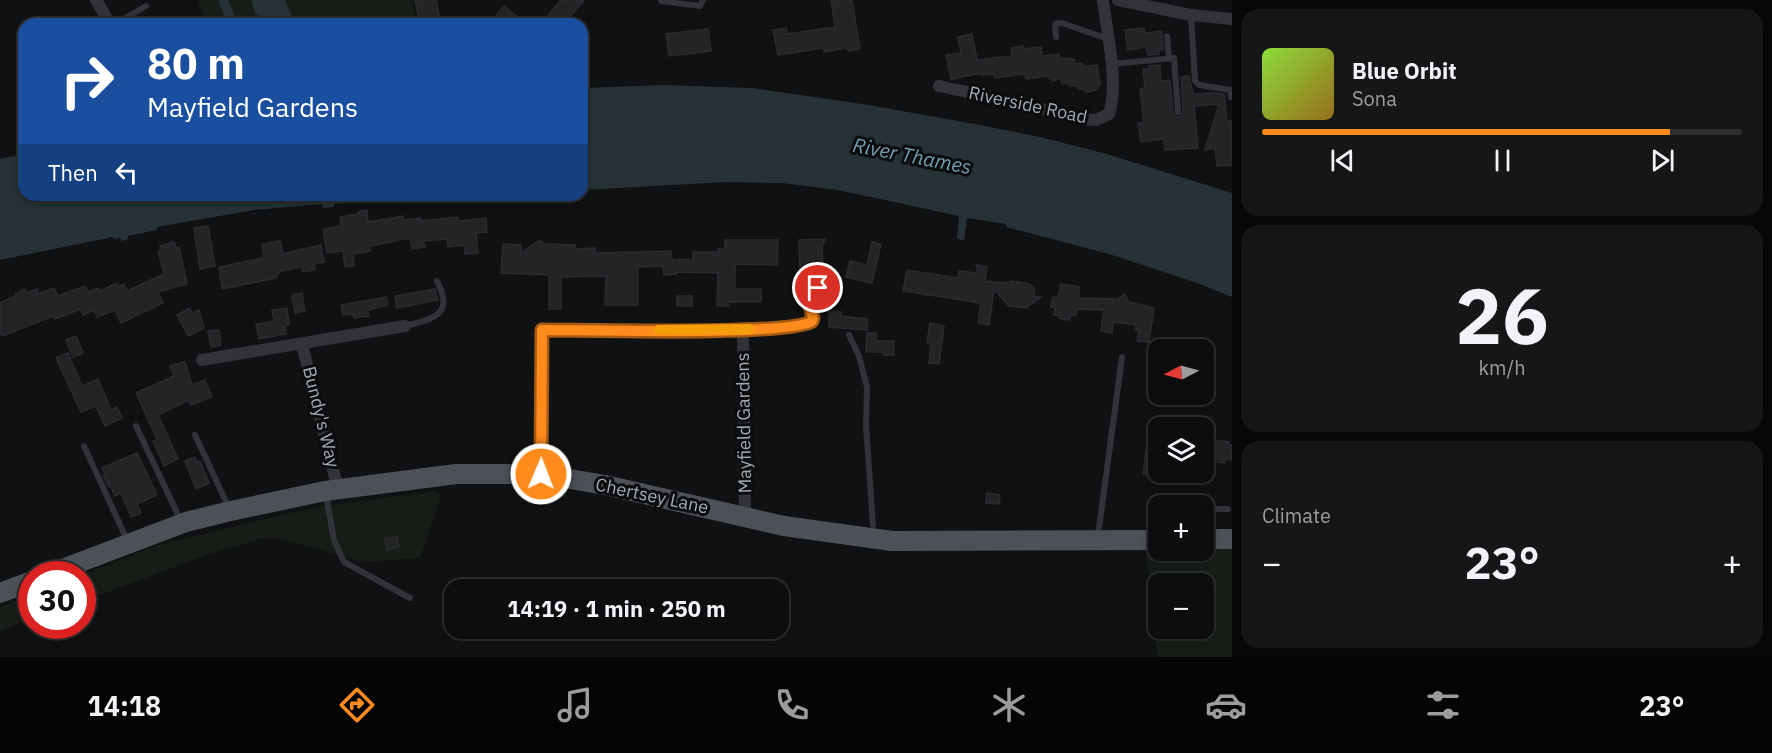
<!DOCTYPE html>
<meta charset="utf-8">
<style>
:root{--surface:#0c0d0e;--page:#151617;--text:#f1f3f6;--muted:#9a9c9e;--line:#2c2d2e;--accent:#ff8b1c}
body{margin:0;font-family:"IBM Plex Sans",sans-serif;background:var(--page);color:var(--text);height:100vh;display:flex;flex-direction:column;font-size:22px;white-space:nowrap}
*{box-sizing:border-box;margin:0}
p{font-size:20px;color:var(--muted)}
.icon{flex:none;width:33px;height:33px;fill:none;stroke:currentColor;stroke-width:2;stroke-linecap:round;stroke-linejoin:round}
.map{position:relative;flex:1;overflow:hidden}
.details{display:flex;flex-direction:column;gap:9px;padding:9px;background:#070708;width:540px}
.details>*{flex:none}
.guide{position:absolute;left:18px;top:18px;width:570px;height:183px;border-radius:18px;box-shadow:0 3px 9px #0003,0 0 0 2px var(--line);background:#1a4fa0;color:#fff;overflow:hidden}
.needle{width:39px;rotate:264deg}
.buttons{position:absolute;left:1148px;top:339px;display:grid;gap:12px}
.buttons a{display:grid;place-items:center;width:66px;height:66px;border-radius:12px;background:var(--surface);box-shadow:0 3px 9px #0003,0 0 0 2px var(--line);font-size:30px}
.speed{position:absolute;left:18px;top:561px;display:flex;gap:12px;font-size:30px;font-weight:700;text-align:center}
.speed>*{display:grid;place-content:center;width:78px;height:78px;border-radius:50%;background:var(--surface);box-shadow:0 3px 9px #0003,0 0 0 2px var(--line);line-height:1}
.speed .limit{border:9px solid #d22;background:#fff;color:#111}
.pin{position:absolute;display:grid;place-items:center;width:51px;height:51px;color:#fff;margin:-26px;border:3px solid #fff;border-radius:50%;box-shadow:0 2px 6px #0007}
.me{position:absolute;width:66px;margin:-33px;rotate:1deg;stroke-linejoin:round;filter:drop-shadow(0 0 4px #0008)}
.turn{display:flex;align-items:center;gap:21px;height:126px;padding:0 30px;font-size:27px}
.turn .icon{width:78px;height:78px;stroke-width:2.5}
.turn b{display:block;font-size:42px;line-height:51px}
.then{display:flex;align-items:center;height:57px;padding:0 30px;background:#0003;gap:12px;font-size:22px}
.big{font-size:45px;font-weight:800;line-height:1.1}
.details .tile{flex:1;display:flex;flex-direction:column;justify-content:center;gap:9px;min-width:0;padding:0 21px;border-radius:18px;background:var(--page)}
.details .dial{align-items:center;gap:0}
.dial b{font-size:78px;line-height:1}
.song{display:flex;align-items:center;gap:18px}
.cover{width:72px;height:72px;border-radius:9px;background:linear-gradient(135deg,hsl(90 70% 55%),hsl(40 70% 35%))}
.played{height:6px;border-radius:3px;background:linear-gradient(90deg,var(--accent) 85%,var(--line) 85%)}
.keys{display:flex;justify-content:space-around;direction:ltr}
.heat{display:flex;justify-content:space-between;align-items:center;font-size:33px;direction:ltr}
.trip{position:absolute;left:444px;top:579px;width:345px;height:60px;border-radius:18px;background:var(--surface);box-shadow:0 3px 9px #0003,0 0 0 2px var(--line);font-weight:800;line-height:60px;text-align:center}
.menu{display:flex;height:96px;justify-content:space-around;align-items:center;background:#050506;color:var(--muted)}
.menu .icon{width:42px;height:42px}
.menu .selected{color:var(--accent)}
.menu b{font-size:27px;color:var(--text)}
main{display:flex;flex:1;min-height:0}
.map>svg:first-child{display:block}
</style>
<main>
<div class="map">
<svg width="1232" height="657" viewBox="0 0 1232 657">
<rect width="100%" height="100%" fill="#101112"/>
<path fill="#171d16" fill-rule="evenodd" d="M198,0h214l5,24h-210z
M435,491l6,5 -21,62 -57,4 -86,-24h-13l-57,17 -124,46v-26l75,-30 153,-37z
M1232,548v109h-75l-11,-106 57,-1v-1zM1158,584h45v44h-45z
M31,595v24l-31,12v-24z"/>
<path fill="#263237" d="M218,0h10l10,24h-10z
M251,0h34l9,22c-15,6 -26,-2 -39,-9z
M664,85l88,3 117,17 111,20 60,12 67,17 125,39v104l-32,-13 -91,-30 -103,-27v-3l-39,-6 -3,22 -7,-1 2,-23 -121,-26 -56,-7 -57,-1 -143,8v-102z
M24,154v41h411l-101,9v3l-11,1 -1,-4 -68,6 -97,17v3l-29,6v3l-7,2 -1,-3 -6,1 -1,-2 -113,23v-101z"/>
<path fill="#232426" stroke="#2a2b2f" stroke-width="1.5" d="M415,0h21l5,24h-21z
M561,0h23l-20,24h-23z
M831,0h21l8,49 -12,2 -1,-3 -23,4v-4l-46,7 -5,-25 13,-2 1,6 48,-7z
M504,6l22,18h-25l-7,-6z
M1144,28l1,5 17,-2 1,19h-4v4l-11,1 -2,-8 -18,3 -3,-20z
M708,29l3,22 -42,5 -3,-22z
M972,34l5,26 35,-4 -1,-8 12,-2v3l18,-2 1,9 17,-2v4l15,1 1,5 7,-1 1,4 14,-2 3,19 -4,6 -10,2 -3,-3h-5l-2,-3h-6l-2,-3 -6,1 -2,-6 -7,3 -6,-5 -21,3 -2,-5 -29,4 -1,-4 -12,1v-2l-31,6 -5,-24 15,-2 -3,-16z
M1160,65l1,16 9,-1 3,32 3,5h4l3,-5 -2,-35 8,-1 4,18 21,-1 10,1 3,27h5v44l-15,1 -2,-18 -10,2 14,-46 -25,2 4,42 -33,2 -1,-11 -23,3 -3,-19h6l-4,-34 5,-1 -2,-19h7l-1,-3z
M367,210l1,12 35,-6 1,4 17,-2v3l37,-4v4l28,-3 1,14 -11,1 2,20 -13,1 -1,-9 -16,2 -1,-8 -23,2 1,6 -13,2 -2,-11 -40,8v5l-17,3 1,12 -9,1 -2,-16 -16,2 -4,-24 18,-3 -1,-9 17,-3 3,-3z
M208,226l7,40 -15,3 -6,-41z
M825,239l-3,8 1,24 -23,1 -1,-32z
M725,240h53l-1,25 -42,-1v25h26v13h-33v4h-11l1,-33 -41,-1v2l-13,1 -1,-9 -25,1v38h-33l1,-29 -45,1v32h-12v-34l-48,-2 2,-29 18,1v8l17,-12h3l4,3 30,1v4l20,-1v5l76,-2 1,9 21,-1v-7h25v-3h7z
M280,241l3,13 38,-9 3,17 -10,2 1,6 -12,2 -1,-5 -22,4 -4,7 -54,11 -3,-22 45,-9 -2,-14z
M174,242l2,6 3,-1 8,37 -29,8 5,11 -42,20 -6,-13 -18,7 -3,-7 -11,5 -2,-6 -26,10 -2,-3 -51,20 -2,-5v-28l16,-7 -1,-2 10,-5 2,4 10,-4 2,5 15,-6 4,8 27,-10 3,6 10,-4 2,3 17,-8 2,4 5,-3 3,7 37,-17 -6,-23 3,-1 -1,-4z
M872,242l9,2 -9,39 -26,-6 4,-16 17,4z
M977,265l10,2 -2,14 22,2 5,-2 17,3 6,5 -1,7 7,1 -15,11 -17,-2 -15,-17 -5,36 -11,-2 3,-20 -78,-12 4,-21 51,8 1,-7 18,2z
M1061,284l19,3 -2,11 40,1 6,-5 5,8 25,6 -5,34 -12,-1 2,-11h-3v-5l-23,-3 -1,11 -11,-2 3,-21 -27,-1 -1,6 -6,1v4l-11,-2v-2l-5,-1 1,-7 -4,-1 2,-10 5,1z
M435,289l3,11 -41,8 -2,-12z
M302,293l3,18 -10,2 -3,-18z
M677,296h15v10h-15z
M386,297l2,8 -20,5 1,6 -15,2 -1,-4 -10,1 -2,-10z
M190,308l2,5 7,-3 5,18 -16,8 -11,-21z
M287,308l2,17 -4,1 1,8 -27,5 -3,-15 18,-3 -2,-11z
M829,312h12v4l27,3 -1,11 -38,-3z
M930,323l14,3 -5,38 -10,-1 2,-19 -4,-1z
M219,330l2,15 -10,2 -3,-16z
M867,333h9v8h18v14h-11v-3h-17z
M76,336l7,17 -10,4 -7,-17z
M68,353l14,33 16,-7 13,31 6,-3 5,11 -17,8 -9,-20 -15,6 -25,-54z
M185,362l7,23 13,-5 7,17 -21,8 -2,-5 -31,15 20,44 -14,7 -11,-25 4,-2 -21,-46 38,-17 -4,-10z
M1149,428l9,1 -4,46 -11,-1z
M1211,440l18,2v3h3v15l-7,-1 -1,4 -16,-2z
M137,453l20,42 -20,9 4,9 -10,4 -10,-24 -6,3 -4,-9h-2l-6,-12 2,-1 -3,-6z
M195,457l2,5 3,-1 9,22 -13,6 -11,-28z
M987,493l13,2 -1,9 -13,-1z
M397,537l2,10 -12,3 -2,-11z"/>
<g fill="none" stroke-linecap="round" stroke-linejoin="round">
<path stroke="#313338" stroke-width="6" d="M661,1l39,5 3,-6
M1191,16l4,65 4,4 32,5v7
M115,24l31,-18
M1167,36l2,23
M1056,37l-1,-13 7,-1 46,16
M1112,64l62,-6 4,54
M798 295a11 11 0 1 1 22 0a11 11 0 1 1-22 0Z
M804,325l8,-4 -2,-16
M405,326c28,-7 50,-11 32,-45
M849,335l10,21 8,31 -1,39 7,99
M136,426l45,95
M195,435l34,73
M84,446l43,94
M326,494l8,46 10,22 66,36
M1203,509h25
M1098,536l24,-179"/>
<path stroke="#313338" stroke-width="12" d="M96,0l14,24
M1118,0l73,15 41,4
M939,86l88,19 54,14 15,1 13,-6c10,-33 -2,-80 -6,-114
M743,330l61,-5
M302,344l36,146
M202,360l203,-34
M541,474l1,-144h201l2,186"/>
<path stroke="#4d5157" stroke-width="20" d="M1203,539h29
M49,574l137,-52 40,-10 99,-21 131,-17h85l64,11 179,41 108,15 266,-1
M0,593l32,-12"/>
</g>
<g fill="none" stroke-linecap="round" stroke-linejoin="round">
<defs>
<path id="route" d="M541,474l1,-144c38,0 252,6 270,-9l1,-3 -3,-13 9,-6 -1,-11"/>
</defs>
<use href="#route" stroke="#a65a12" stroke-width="15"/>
<use href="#route" stroke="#ff8b1c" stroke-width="10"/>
<path stroke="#f59e0b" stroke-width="10" d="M658,330l91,-1"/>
</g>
<g text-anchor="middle" stroke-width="6" stroke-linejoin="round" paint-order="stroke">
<g font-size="18" fill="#a0aab5" stroke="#0c0c0d">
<text transform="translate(1028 105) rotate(12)" y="6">Riverside Road</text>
<text transform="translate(321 417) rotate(76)" y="6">Bundy's Way</text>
<text transform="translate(744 423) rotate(-91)" y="6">Mayfield Gardens</text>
<text transform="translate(652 496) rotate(12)" y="6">Chertsey Lane</text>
</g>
<g font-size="20" font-style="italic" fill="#73a1b4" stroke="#0c0c0d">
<text transform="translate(912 156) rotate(11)" y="7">River Thames</text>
</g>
</g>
</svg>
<div class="buttons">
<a><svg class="needle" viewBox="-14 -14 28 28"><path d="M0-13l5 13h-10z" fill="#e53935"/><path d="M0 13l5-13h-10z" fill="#9a9c9e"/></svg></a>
<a><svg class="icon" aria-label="layers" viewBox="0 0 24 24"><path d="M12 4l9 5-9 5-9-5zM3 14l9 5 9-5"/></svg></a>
<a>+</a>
<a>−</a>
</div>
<div class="speed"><div class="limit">30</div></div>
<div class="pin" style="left:818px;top:288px;background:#d93025"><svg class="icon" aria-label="arrive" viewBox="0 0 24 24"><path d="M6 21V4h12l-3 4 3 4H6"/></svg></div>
<svg class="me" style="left:541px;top:474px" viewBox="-20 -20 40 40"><circle r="17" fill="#ff8b1c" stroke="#fff" stroke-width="3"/><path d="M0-11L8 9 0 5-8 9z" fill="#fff"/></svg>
<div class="trip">14:19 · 1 min · 250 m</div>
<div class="guide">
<div class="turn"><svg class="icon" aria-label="right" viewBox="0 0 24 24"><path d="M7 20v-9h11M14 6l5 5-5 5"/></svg><div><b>80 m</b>Mayfield Gardens</div></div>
<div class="then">Then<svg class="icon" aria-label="left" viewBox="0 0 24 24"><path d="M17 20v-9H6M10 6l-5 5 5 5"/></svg></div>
</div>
</div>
<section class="details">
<div class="tile">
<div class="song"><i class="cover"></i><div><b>Blue Orbit</b><p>Sona</p></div></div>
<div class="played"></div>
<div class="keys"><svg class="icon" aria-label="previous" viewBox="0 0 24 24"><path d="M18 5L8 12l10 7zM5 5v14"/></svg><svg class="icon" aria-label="pause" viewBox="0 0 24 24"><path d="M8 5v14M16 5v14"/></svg><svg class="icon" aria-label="next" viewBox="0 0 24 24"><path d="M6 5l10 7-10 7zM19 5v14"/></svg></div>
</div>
<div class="tile dial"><b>26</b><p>km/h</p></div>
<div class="tile"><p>Climate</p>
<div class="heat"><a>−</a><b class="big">23°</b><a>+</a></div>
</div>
</section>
</main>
<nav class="menu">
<b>14:18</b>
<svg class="icon selected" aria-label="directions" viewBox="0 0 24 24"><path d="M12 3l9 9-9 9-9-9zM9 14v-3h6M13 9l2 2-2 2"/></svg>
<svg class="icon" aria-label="music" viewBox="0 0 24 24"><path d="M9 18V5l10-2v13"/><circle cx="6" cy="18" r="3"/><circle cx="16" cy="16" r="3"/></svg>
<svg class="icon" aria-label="phone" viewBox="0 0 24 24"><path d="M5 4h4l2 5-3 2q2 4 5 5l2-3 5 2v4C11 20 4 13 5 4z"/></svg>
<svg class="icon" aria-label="climate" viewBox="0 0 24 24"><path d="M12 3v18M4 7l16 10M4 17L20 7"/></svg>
<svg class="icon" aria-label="car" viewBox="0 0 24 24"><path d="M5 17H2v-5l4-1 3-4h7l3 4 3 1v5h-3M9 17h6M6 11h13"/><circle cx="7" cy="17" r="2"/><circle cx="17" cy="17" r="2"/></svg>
<svg class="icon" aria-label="filters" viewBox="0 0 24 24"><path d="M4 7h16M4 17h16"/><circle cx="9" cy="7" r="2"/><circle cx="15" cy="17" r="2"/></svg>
<b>23°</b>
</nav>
